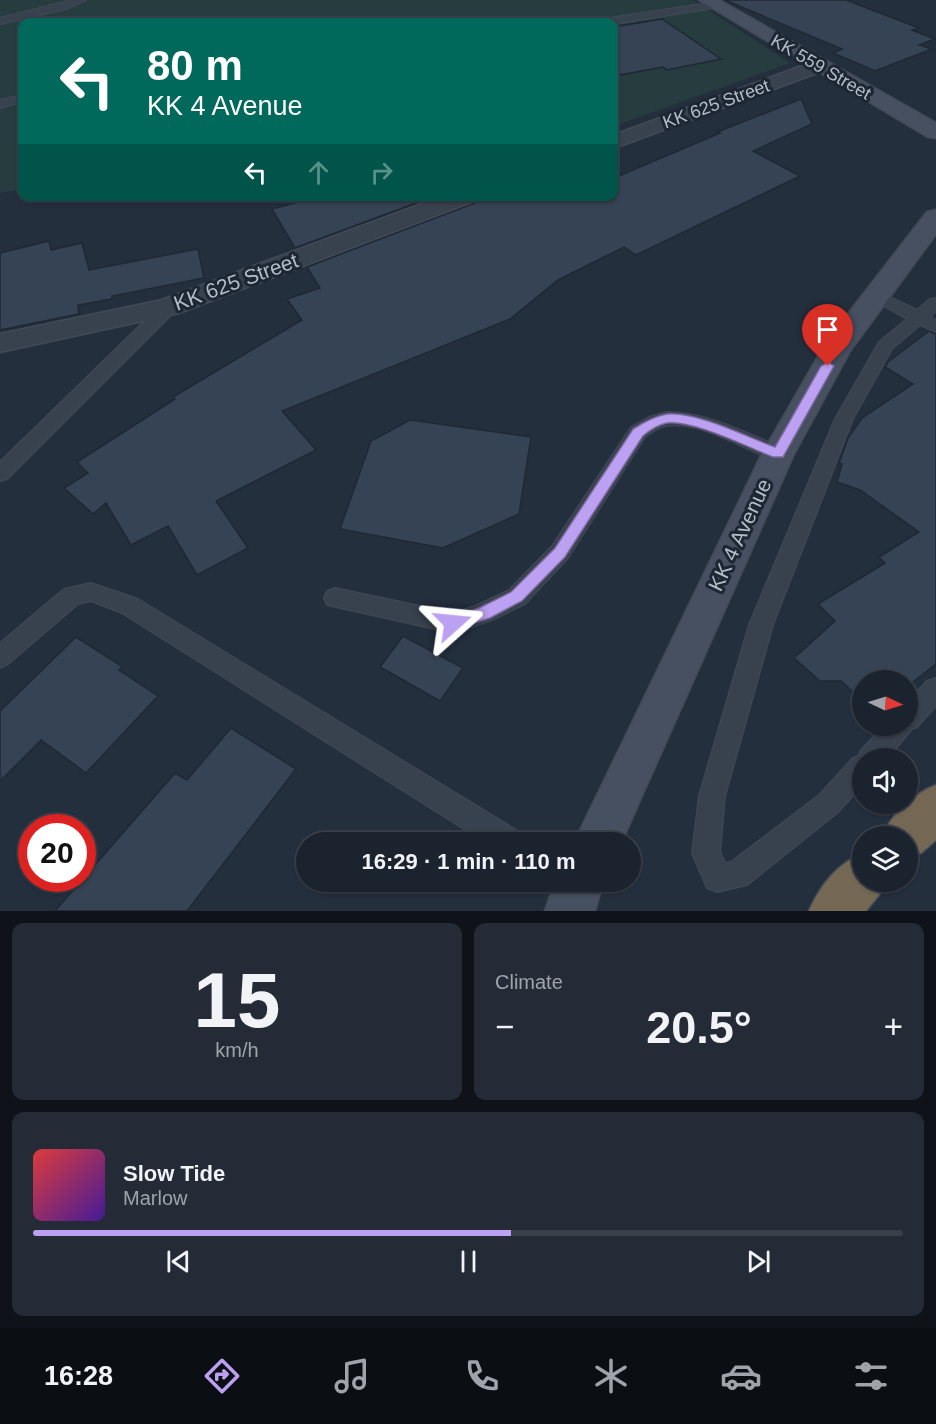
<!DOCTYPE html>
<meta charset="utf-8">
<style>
:root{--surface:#1b232e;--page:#242b36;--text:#f1f3f6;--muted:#a0a4aa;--line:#39404a;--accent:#bca0f2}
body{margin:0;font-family:Arial,sans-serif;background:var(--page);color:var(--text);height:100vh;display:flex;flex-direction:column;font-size:22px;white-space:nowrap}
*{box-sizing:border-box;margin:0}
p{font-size:20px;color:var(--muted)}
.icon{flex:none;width:33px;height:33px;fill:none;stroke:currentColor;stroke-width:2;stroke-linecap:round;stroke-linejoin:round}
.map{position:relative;height:911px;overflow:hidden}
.side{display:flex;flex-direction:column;gap:12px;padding:12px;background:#0f1319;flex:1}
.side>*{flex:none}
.top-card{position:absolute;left:18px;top:18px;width:600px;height:183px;border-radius:12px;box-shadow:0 2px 4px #0004,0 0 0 2px var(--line);background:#00695c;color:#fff;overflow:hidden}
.needle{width:39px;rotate:94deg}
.tools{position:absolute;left:852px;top:670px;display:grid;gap:12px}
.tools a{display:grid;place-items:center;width:66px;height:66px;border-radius:50%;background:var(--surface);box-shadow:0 2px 4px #0004,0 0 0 2px var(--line);font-size:30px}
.speed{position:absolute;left:18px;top:814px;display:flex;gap:12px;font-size:30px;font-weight:700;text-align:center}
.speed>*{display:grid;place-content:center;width:78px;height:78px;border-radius:50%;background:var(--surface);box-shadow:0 2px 4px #0004,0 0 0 2px var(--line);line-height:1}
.speed .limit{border:9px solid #d22;background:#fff;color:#111}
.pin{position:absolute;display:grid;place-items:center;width:51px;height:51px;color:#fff;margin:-62px -26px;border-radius:50% 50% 50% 0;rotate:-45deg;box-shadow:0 0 6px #0007}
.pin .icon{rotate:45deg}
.me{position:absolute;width:66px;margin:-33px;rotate:72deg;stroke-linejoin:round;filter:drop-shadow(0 0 4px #0008)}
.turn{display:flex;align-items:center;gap:21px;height:126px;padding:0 30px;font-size:27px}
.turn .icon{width:78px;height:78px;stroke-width:2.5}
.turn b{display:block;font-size:42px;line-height:51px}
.lanes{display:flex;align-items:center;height:57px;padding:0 30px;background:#0003;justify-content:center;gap:30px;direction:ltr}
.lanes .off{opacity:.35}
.big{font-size:45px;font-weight:800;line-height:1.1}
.side .widget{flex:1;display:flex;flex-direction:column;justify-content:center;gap:9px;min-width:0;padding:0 21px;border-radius:12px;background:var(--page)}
.side .dial{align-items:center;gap:0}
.dial b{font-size:78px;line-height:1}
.song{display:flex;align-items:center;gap:18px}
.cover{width:72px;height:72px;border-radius:9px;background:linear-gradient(135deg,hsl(0 70% 55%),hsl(260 70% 35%))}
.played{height:6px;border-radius:3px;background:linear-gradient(90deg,var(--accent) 55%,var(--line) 55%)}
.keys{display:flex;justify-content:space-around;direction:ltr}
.heat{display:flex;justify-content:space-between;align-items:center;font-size:33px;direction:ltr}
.side .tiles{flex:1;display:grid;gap:12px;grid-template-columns:1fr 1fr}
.widget:last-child{grid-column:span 2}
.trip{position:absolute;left:296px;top:832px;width:345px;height:60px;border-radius:30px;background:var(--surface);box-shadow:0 2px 4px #0004,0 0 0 2px var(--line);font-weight:800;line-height:60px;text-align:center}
.dock{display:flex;height:96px;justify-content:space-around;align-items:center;background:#0b0e12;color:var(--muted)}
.dock .icon{width:42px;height:42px}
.dock .current{color:var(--accent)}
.dock b{font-size:27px;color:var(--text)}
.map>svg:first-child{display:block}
</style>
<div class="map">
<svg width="936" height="911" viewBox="0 0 936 911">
<rect width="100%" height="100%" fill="#242f3e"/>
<path fill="#263c3f" d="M0,0h693l97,63 -176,63v-104h-592v167l-22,4z"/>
<path fill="#364354" stroke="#1f2835" stroke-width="1.5" d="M725,0h121l73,28 -7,2 23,9 -16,6 13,4 -57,22 -42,-18 9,-4z
M662,19l59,40 -54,11 -4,-3 -49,9v-49z
M801,99l11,25 -59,27 47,25 -164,79 -12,-8 -66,33 -48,39 -228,92 34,39 -100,51 32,47 -51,27 -29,-49 -37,19 -25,-42 -13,11 -29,-26 24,-15 -11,-11 98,-63 -2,-2 129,-77 -15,-21 33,-11 -13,-21 168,-64 5,-7h134v-18l106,-45 -3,-1z
M320,196h115l-140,52 -23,-39z
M49,241l2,9 31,-7 7,27 109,-21 6,29 -92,18v3l-34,6 1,9 -79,16v-77z
M929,331l7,3v330l-28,22v-5h-46v19l-21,-19h-21l-26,-23 41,-37 -17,-17 67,-41 -6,-6 40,-25 -59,-42 -23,-8 5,-18 -3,-1 9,-25 14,-20 51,-34 -28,-17 3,-5z
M410,420l121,17 -12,77 -76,34 -103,-19 31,-88z
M403,636l60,32 -23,33 -60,-34z
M76,637l47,30 -4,3 39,26 -72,77 -45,-33 -41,41v-70z
M231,728l65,41 -109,142h-132l120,-138 12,7z"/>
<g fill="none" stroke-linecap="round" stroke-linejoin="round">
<defs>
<path id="lane" d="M72,0h14l-20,9 -66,15v-6z
M716,2l5,3 -1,2 -106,17 -16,-2 5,-3z
M22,95v7l-22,6v-8z
M877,291l40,19 13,-11 6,-1v13l-6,6 6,3v12l-16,-7 -28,24 -39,70 -80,206 -48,171 -5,56 5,11 6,-1 88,-67 34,-37 5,-2 3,-6 23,-24h24v-24l19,-21 9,-3v28l-19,21 -5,2 -25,30h-25v27l-25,27 -90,72 -30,7 -10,-4 -15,-35 7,-57 50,-171 86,-206 44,-77 28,-23 -36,-20 -2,-3z
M169,302l6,1 2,4 -2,4 -168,168 -7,2v-19l163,-159z
M667,412c41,0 81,22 118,37l3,5 -3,5 -7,2c-33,-10 -77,-41 -112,-35 -8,1 -15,7 -21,11l-77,121 -43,46 -33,16 -39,13 -126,-28 -3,-7 3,-7 8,-3 118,25 25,-8 31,-15 43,-44 79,-119 18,-10z
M91,583l47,16 383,234 4,10h-39l-364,-230 -31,-12 -13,3 -70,60 -8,4v-25l64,-54z"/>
<path id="street" d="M818,60l7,2 3,4 -3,4 -211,78v-13z
M443,196h35l-4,5 -295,112 -179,39v-18l162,-34z"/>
<path id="secondary" d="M699,0h20l217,123v15l-8,-1z
M936,210v24l-86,117 -56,103 -173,389h-47l188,-389 65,-113 100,-129z
M555,882h48l-8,29h-50z"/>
<path id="highway" d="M936,785v55l-15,13 -13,6v-22h-26c10,-24 30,-42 54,-52z
M862,854v28h22l-5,13 -13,16h-57c11,-25 28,-47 53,-57z"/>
</defs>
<use href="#lane" stroke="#414a57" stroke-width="2"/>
<use href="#street" stroke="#414a57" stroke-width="3"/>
<use href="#secondary" stroke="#414a57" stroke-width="3"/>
<use href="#highway" stroke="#434c59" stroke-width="3"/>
<use href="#lane" fill="#38414e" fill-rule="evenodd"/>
<use href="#street" fill="#38414e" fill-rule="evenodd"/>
<use href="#secondary" fill="#465061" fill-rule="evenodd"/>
<use href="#highway" fill="#746855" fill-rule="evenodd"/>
</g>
<path fill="#bca0f2" stroke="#7a689d" stroke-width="1.5" d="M828,362l6,4 -51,91h-10c-26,-10 -79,-37 -106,-34 -9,2 -17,7 -24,13l-78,121 -43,44 -32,17 -37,12 -6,-2 -2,-5 2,-5 32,-10 32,-16 44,-44 78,-119c11,-7 22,-13 34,-15 29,-3 80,23 108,33l46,-81z"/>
<g text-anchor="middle" stroke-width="6" stroke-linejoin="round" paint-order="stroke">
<g font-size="18" fill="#b4bcc9" stroke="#1d2633">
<text transform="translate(821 67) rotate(30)" y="6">KK 559 Street</text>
<text transform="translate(716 104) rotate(-20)" y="6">KK 625 Street</text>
</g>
<g font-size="21" fill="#b4bcc9" stroke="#1d2633">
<text transform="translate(236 282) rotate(-20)" y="7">KK 625 Street</text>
<text transform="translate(740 535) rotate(-65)" y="7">KK 4 Avenue</text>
</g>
</g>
</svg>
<div class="tools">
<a><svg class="needle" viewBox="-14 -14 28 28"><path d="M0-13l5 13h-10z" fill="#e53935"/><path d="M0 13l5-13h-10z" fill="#a0a4aa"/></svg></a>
<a><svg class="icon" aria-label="sound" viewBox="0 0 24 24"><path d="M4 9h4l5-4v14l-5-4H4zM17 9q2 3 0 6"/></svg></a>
<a><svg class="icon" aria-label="layers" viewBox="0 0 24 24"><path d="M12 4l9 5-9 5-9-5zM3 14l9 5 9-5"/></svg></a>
</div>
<div class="speed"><div class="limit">20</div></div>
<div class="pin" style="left:828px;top:366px;background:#d93025"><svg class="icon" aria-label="arrive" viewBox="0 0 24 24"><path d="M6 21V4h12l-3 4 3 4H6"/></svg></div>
<svg class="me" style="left:453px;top:623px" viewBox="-20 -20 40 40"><path d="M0-17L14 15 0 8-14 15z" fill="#bca0f2" stroke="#fff" stroke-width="4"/></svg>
<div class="trip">16:29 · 1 min · 110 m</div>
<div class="top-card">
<div class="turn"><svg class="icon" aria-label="left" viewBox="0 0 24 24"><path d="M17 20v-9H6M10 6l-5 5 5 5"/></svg><div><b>80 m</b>KK 4 Avenue</div></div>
<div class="lanes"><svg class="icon" aria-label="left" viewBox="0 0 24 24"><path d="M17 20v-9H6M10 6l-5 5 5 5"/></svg><svg class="icon off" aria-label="ahead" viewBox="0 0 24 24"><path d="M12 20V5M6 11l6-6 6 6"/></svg><svg class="icon off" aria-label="right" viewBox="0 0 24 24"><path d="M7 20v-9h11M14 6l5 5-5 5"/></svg></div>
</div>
</div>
<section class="side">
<div class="tiles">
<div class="widget dial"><b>15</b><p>km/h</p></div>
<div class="widget"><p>Climate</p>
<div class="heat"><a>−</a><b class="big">20.5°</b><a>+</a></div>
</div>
<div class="widget">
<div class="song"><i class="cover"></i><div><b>Slow Tide</b><p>Marlow</p></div></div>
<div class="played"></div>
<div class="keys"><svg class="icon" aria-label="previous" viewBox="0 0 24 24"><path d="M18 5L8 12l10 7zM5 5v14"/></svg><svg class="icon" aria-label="pause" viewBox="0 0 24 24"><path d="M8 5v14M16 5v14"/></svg><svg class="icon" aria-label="next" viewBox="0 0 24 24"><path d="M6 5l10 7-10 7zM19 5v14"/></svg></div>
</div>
</div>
</section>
<nav class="dock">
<b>16:28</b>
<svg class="icon current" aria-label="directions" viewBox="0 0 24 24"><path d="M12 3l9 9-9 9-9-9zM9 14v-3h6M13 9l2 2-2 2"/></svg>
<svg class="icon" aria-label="music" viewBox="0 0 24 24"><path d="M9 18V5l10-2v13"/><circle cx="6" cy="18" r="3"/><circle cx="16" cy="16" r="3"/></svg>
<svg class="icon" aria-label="phone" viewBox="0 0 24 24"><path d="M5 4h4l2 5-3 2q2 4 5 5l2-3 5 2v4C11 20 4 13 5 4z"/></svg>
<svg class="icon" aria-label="climate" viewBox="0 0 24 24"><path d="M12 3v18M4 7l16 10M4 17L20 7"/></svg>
<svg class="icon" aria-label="car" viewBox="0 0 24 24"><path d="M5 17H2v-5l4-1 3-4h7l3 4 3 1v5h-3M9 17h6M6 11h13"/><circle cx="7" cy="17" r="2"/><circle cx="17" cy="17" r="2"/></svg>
<svg class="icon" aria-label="filters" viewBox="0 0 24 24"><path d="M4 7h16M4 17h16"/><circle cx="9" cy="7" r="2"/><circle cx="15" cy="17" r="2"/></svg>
</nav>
